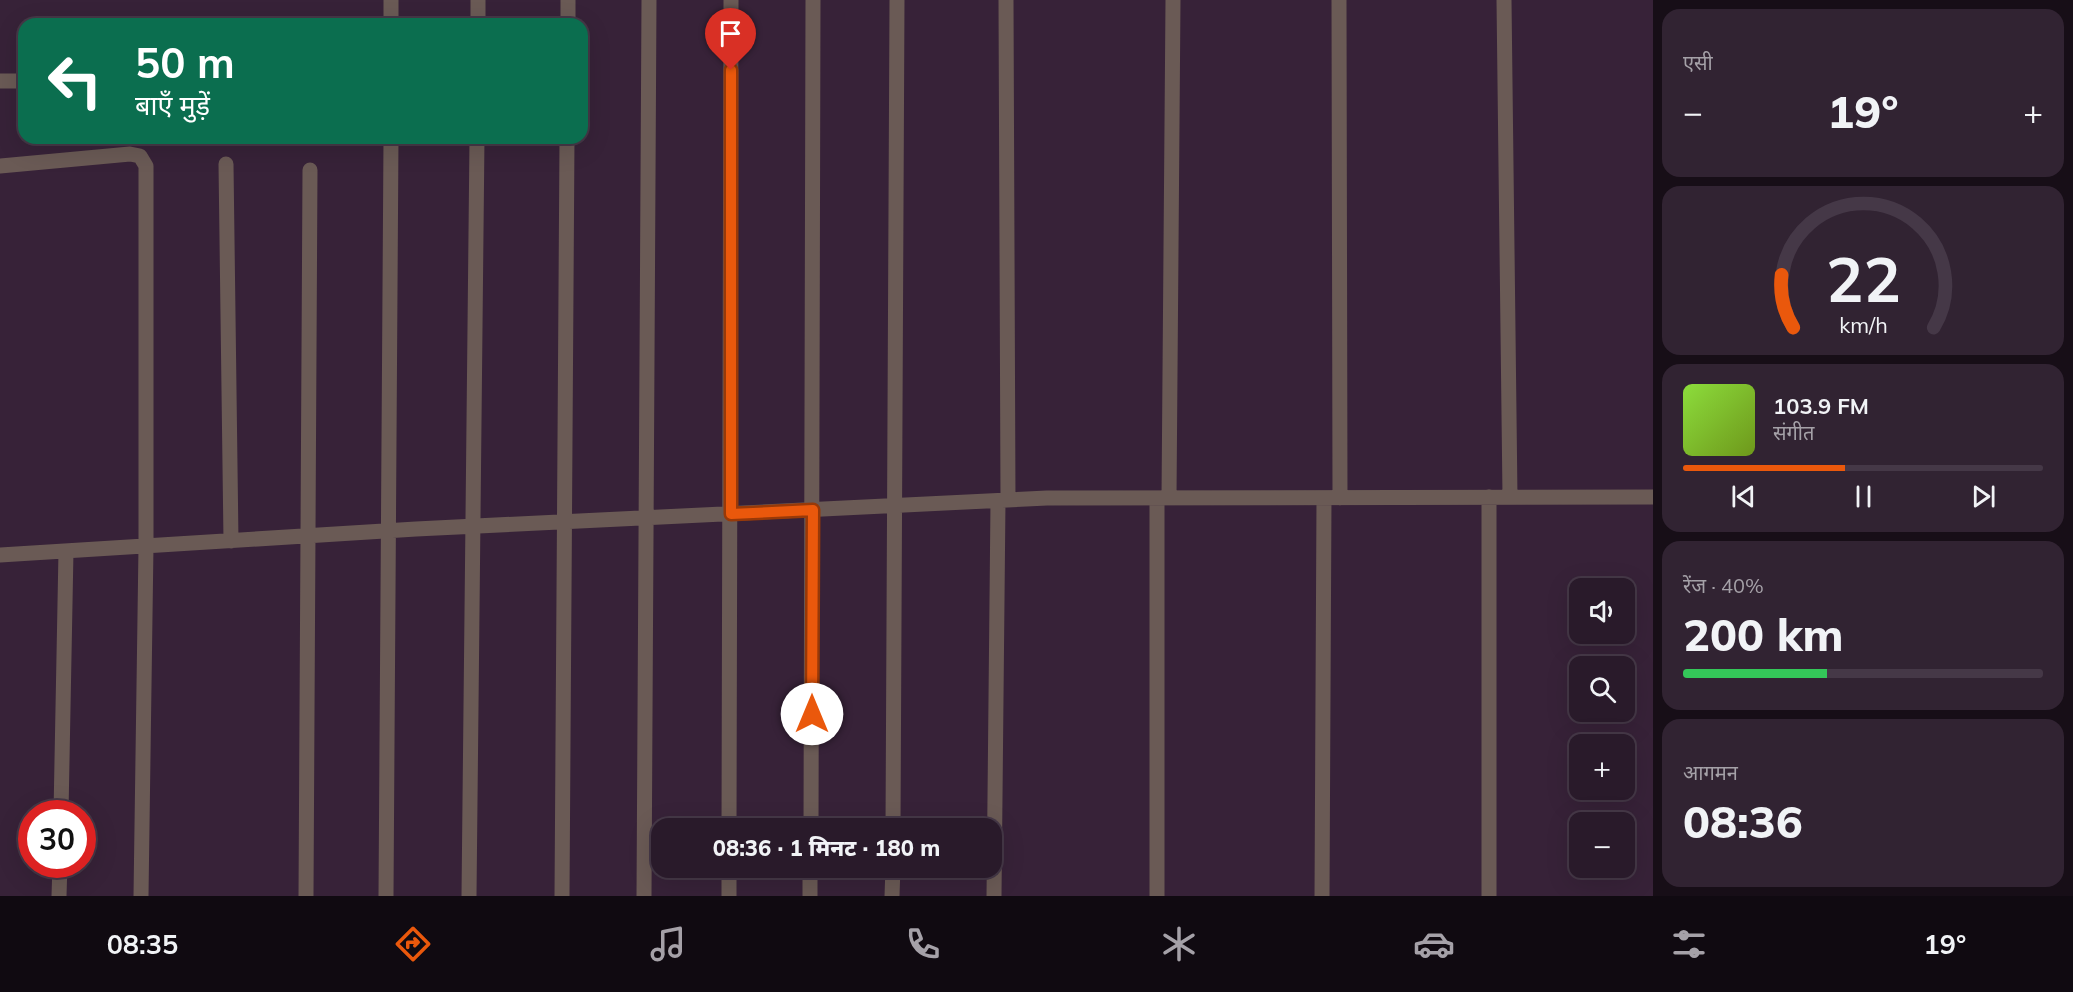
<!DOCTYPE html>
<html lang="hi">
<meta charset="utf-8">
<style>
:root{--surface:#291a2a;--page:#312332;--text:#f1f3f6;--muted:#a5a1a8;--line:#453847;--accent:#ea580c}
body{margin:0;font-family:Mulish,"Noto Sans Devanagari",sans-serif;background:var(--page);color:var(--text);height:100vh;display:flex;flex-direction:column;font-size:22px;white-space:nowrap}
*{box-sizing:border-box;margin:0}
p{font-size:20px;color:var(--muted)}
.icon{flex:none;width:33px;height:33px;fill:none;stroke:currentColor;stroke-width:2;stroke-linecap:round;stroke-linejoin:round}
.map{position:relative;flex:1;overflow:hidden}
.drawer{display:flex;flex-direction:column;gap:9px;padding:9px;background:#170e17;width:420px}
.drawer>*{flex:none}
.top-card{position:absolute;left:18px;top:18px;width:570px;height:126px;border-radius:18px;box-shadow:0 6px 24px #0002,0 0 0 2px var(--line);background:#0b6e4f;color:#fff;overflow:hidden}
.tools{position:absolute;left:1569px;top:578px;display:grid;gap:12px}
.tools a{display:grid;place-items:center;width:66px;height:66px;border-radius:12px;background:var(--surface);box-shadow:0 6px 24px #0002,0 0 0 2px var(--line);font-size:30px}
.speed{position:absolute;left:18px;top:800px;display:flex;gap:12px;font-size:30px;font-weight:700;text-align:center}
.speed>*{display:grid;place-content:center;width:78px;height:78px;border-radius:50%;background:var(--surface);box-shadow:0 6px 24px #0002,0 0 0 2px var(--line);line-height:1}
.speed .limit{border:9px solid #d22;background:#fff;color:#111}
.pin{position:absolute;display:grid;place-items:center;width:51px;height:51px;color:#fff;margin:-62px -26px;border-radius:50% 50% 50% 0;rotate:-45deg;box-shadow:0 0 6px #0007}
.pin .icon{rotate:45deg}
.me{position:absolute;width:66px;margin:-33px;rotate:0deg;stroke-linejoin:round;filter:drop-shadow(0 0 4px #0008)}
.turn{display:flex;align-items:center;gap:21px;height:126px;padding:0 18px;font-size:27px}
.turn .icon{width:78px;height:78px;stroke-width:2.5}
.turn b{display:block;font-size:42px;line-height:51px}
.big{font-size:45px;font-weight:800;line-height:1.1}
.drawer .tile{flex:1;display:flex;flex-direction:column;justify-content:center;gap:9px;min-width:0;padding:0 21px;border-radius:18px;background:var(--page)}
.drawer .dial{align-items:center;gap:0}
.dial svg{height:156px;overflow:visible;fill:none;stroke:var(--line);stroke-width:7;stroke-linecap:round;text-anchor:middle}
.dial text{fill:var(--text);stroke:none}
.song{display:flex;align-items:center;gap:18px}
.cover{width:72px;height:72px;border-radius:9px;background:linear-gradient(135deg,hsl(90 70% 55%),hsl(80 70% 35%))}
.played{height:6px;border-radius:3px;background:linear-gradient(90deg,var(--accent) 45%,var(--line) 45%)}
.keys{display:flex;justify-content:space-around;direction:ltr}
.heat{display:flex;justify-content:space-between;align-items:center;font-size:33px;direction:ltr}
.charge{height:9px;border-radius:4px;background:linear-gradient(90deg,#34c759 40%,var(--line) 0)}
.trip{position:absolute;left:651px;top:818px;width:351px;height:60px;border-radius:18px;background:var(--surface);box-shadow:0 6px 24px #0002,0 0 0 2px var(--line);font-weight:800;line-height:60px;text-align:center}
.tabs{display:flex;height:96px;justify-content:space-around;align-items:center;background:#100a11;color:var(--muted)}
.tabs .icon{width:42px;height:42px}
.tabs .active{color:var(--accent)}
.tabs b{font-size:27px;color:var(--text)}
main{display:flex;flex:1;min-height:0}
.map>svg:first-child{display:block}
</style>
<main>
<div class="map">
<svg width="1653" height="896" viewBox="0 0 1653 896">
<rect width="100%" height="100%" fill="#372238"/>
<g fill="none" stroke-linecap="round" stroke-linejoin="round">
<path stroke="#6a5a55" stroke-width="15" d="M1006,0l2,500
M1339,0l1,498
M1504,0l6,497
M391,24v-24
M478,24v-24
M568,24v-24
M0,81h24
M226,164l5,377
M0,166l130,-12 10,2 6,10v380l-5,350
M1489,497v399
M1169,498l4,-498
M0,555l416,-26 631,-31 606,-1
M61,813l5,-262
M729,828l2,-828
M811,828l2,-828
M893,828l4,-828
M59,896l1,-32
M306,896l4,-726
M386,896l5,-758
M469,896l8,-758
M562,896l5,-758
M644,896l5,-896
M729,896v-29
M810,896v-29
M892,896l1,-29
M994,896l4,-395
M1157,896v-398
M1322,896l2,-398"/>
</g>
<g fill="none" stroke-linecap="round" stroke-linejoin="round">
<defs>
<path id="route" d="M731,70v444l82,-4 -1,204"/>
</defs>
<use href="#route" stroke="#983908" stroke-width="15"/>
<use href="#route" stroke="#ea580c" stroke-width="10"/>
</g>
</svg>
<div class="tools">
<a><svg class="icon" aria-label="sound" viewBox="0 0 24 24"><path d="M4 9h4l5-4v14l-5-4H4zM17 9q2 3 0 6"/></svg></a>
<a><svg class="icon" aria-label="search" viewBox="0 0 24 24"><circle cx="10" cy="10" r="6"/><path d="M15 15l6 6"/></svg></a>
<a>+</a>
<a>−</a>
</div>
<div class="speed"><div class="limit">30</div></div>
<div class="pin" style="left:731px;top:70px;background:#d93025"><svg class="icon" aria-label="arrive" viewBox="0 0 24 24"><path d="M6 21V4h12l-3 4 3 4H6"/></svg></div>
<svg class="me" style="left:812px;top:714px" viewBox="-20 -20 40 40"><circle r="19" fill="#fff"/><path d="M0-13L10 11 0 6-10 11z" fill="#ea580c"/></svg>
<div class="trip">08:36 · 1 मिनट · 180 m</div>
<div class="top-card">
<div class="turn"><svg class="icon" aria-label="left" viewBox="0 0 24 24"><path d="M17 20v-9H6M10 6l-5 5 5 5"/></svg><div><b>50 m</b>बाएँ मुड़ें</div></div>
</div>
</div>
<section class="drawer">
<div class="tile"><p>एसी</p>
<div class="heat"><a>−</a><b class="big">19°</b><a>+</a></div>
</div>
<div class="tile dial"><svg viewBox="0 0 100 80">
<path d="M14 69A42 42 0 1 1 86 69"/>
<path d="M14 69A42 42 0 0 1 8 42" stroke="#ea580c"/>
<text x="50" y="56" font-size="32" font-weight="700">22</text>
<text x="50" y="72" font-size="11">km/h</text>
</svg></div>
<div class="tile">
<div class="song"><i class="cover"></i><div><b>103.9 FM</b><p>संगीत</p></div></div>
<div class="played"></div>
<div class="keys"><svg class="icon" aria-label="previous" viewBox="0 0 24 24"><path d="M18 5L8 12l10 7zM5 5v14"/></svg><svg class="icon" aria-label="pause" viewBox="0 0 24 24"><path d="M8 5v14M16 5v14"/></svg><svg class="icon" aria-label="next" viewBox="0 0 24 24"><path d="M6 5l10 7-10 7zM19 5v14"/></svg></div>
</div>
<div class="tile"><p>रेंज · 40%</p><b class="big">200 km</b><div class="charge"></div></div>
<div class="tile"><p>आगमन</p><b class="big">08:36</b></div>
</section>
</main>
<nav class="tabs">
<b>08:35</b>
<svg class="icon active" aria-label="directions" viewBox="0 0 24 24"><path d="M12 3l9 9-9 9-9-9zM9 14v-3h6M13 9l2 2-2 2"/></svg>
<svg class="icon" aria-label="music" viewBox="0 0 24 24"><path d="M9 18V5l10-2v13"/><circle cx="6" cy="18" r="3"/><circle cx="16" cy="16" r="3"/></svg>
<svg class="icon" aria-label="phone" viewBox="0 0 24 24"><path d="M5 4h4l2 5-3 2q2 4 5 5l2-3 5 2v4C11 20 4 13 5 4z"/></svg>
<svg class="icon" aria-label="climate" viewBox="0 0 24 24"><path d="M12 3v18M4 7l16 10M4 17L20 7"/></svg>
<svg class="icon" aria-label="car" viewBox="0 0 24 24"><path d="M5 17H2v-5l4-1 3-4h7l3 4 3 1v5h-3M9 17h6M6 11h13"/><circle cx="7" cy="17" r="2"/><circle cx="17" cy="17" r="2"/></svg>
<svg class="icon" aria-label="filters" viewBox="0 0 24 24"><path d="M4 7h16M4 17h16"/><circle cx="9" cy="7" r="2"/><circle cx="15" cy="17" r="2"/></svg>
<b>19°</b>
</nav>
